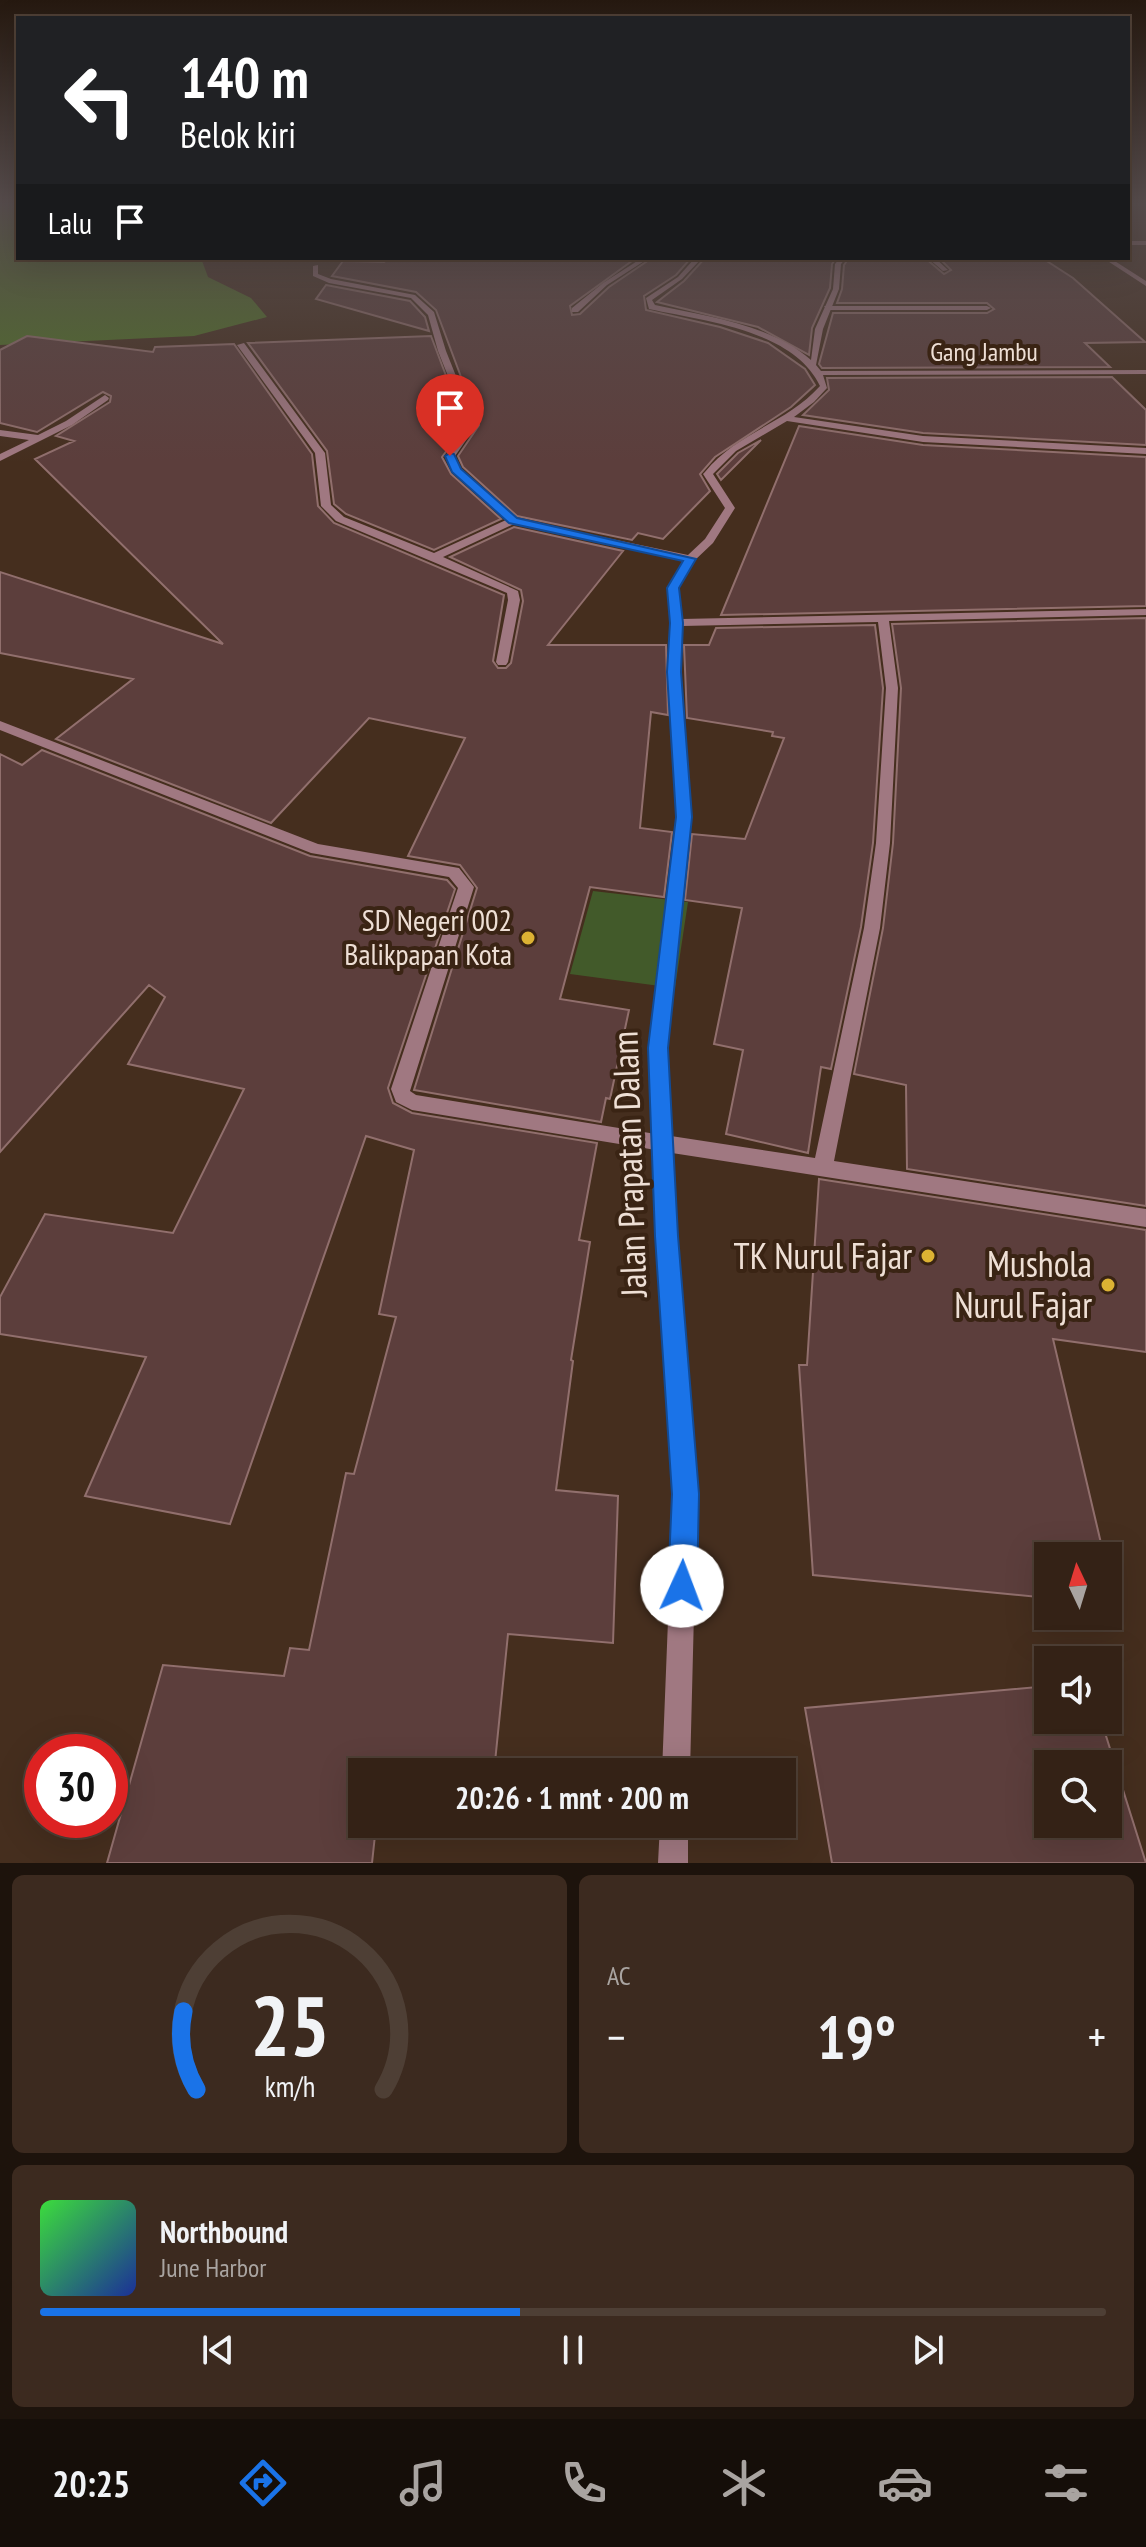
<!DOCTYPE html>
<html lang="id">
<meta charset="utf-8">
<style>
:root{--surface:#342216;--page:#3c2a1f;--text:#f1f3f6;--muted:#a9a4a1;--line:#4e3f35;--accent:#1a73e8}
body{margin:0;font-family:"PT Sans Narrow",sans-serif;background:var(--page);color:var(--text);height:100vh;display:flex;flex-direction:column;font-size:30px;white-space:nowrap}
*{box-sizing:border-box;margin:0}
p{font-size:26px;color:var(--muted)}
.icon{flex:none;width:44px;height:44px;fill:none;stroke:currentColor;stroke-width:2;stroke-linecap:round;stroke-linejoin:round}
.map{position:relative;height:1863px;overflow:hidden}
.sheet{display:flex;flex-direction:column;gap:12px;padding:12px;background:#1d130c;flex:1}
.sheet>*{flex:none}
.hud{position:absolute;left:16px;top:16px;width:1114px;height:244px;border-radius:0px;box-shadow:0 8px 32px #0002,0 0 0 2px var(--line);background:#202124;color:#fff;overflow:hidden}
.needle{width:52px;rotate:356deg}
.buttons{position:absolute;left:1034px;top:1542px;display:grid;gap:16px}
.buttons a{display:grid;place-items:center;width:88px;height:88px;border-radius:0px;background:var(--surface);box-shadow:0 8px 32px #0002,0 0 0 2px var(--line);font-size:40px}
.speed{position:absolute;left:24px;top:1734px;display:flex;gap:16px;font-size:40px;font-weight:700;text-align:center}
.speed>*{display:grid;place-content:center;width:104px;height:104px;border-radius:50%;background:var(--surface);box-shadow:0 8px 32px #0002,0 0 0 2px var(--line);line-height:1}
.speed .limit{border:12px solid #d22;background:#fff;color:#111}
.pin{position:absolute;display:grid;place-items:center;width:68px;height:68px;color:#fff;margin:-82px -34px;border-radius:50% 50% 50% 0;rotate:-45deg;box-shadow:0 0 8px #0007}
.pin .icon{rotate:45deg}
.me{position:absolute;width:88px;margin:-44px;rotate:2deg;stroke-linejoin:round;filter:drop-shadow(0 0 6px #0008)}
.turn{display:flex;align-items:center;gap:28px;height:168px;padding:0 32px;font-size:36px}
.turn .icon{width:104px;height:104px;stroke-width:2.5}
.turn b{display:block;font-size:56px;line-height:68px}
.then{display:flex;align-items:center;height:76px;padding:0 32px;background:#0003;gap:16px;font-size:30px}
.big{font-size:60px;font-weight:700;line-height:1.1}
.sheet .card{flex:1;display:flex;flex-direction:column;justify-content:center;gap:12px;min-width:0;padding:0 28px;border-radius:12px;background:var(--page)}
.sheet .dial{align-items:center;gap:0}
.dial svg{height:208px;overflow:visible;fill:none;stroke:var(--line);stroke-width:7;stroke-linecap:round;text-anchor:middle}
.dial text{fill:var(--text);stroke:none}
.song{display:flex;align-items:center;gap:24px}
.cover{width:96px;height:96px;border-radius:12px;background:linear-gradient(135deg,hsl(120 70% 55%),hsl(230 70% 35%))}
.played{height:8px;border-radius:4px;background:linear-gradient(90deg,var(--accent) 45%,var(--line) 45%)}
.keys{display:flex;justify-content:space-around;direction:ltr}
.heat{display:flex;justify-content:space-between;align-items:center;font-size:44px;direction:ltr}
.sheet .tiles{flex:1;display:grid;gap:12px;grid-template-columns:1fr 1fr}
.card:last-child{grid-column:span 2}
.trip{position:absolute;left:348px;top:1758px;width:448px;height:80px;border-radius:0px;background:var(--surface);box-shadow:0 8px 32px #0002,0 0 0 2px var(--line);font-weight:700;line-height:80px;text-align:center}
.dock{display:flex;height:128px;justify-content:space-around;align-items:center;background:#150e09;color:var(--muted)}
.dock .icon{width:56px;height:56px}
.dock .on{color:var(--accent)}
.dock b{font-size:36px;color:var(--text)}
.map>svg:first-child{display:block}
</style>
<div class="map">
<svg width="1146" height="1863" viewBox="0 0 1146 1863">
<rect width="100%" height="100%" fill="#452e1e"/>
<path fill="#425a2a" d="M593,891l95,11 -13,86 -105,-14z"/>
<path fill="#4f7426" d="M0,201h18v57h183l7,19 43,21 16,19 -73,19 -194,9z"/>
<path fill="#5c3e3c" stroke="#916f6d" stroke-width="2" fill-rule="evenodd" d="M390,258h246l-66,48 2,9 8,-1 29,-27 43,-29h39l-15,17 -32,21 2,14 74,17 48,16 37,26 10,16 -24,22 -76,50 -15,17 10,17 -47,48 -25,-6 -6,7 -115,-24 -54,-49 -5,-11 21,-31 -43,-115 -20,-18 -84,-16 11,-15 41,1z
M705,258h131l-4,6 -2,24 -18,40 -3,27 -51,-28 -101,-25 27,-21z
M849,258h76l19,16 7,-4 -12,-12h103l31,20 72,64 -60,1 25,24 -288,1 -3,-4 14,-51h154l7,-4 -7,-6h-150l5,-14 2,-24z
M326,285l84,16 15,16 4,14 -113,-32z
M27,336l126,16 2,-5 79,-3 78,110 6,52 16,17 170,72 -11,66 5,7h8l5,-5 12,-62 -2,-11 -71,-33 64,-30 109,24 -75,94h118l2,70 -17,-3 -11,116 32,4 -8,65 -74,-10 -30,112 69,11 -19,89 -4,-1 -5,24 -187,-32 63,-202 -17,-23 -52,-9 57,-118 -96,-20 -98,105 -215,-84 77,-60 -133,-26v-81l223,72 -188,-185 39,-18 -18,-5 54,-34 1,-6 -8,-4 -66,40 -37,-9v-73z
M431,336l34,90 -23,31 9,17 50,45 -67,31 -88,-36 -12,-10 -7,-53 -79,-108z
M1112,377l34,33v35l-223,-12 -120,-18 26,-25 -2,-12z
M799,426l124,19 223,12v149l-425,9z
M761,440l-40,40 -4,-6 21,-21z
M1146,618v588l-239,-37 -1,-84 -52,-11 29,-146 10,-85 8,-155 -9,-64z
M875,625l8,63 -10,155 -12,84 -30,142 -10,-2 -13,86 -82,-19 17,-84 -29,-6 28,-136 -57,-8 7,-66 53,5 39,-101 -12,-2 1,-4 -86,-14 -3,-73h25l7,-17z
M42,750l268,106 137,24 8,9 -67,199 5,15 19,10 185,30 -18,97 11,2 -19,118 2,1 -17,129 62,6 -5,147 -105,-9 -14,138h-132v52h127l-1,13 -112,-11 -4,37h-265l56,-198 121,11 6,-28 19,2 37,-177 8,1 42,-157 -17,-3 35,-164 -48,-14 -136,388 -145,-28 61,-139 -146,-23v-37l45,-83 128,19 71,-144 -116,-25 37,-67 -16,-12 -149,167v-398l22,11z
M819,1179l327,51v122l-93,-13 51,217h-56v42l-235,-23 -14,-210h8z
M1048,1686v34h53l45,143h-314l-27,-155zM1048,1764h60v60h-60z"/>
<g fill="none" stroke-linecap="round" stroke-linejoin="round">
<path fill="#a07881" fill-rule="evenodd" d="M928,258h7l13,12 -5,1z
M824,306h163l4,2 -4,2h-160z
M0,721l318,123 141,24 15,19 -64,204 6,4 246,40 7,2 3,6 -3,6 -7,2 -250,-41 -16,-8 -5,-13 67,-201 -9,-11 -138,-24 -311,-123z"/>
<path fill="#a07881" fill-rule="evenodd" d="M1128,241h18v4h-18z
M642,258h7l-42,27 -29,27h-6v-4l31,-25z
M695,258h7l-20,21 -30,21 3,5c51,11 115,19 156,55l4,-31 18,-40 2,-25 5,-6h6l-5,6 -2,25 -16,40 -7,36 5,6 325,-1v4l-323,1 4,13 -13,14 -20,15 129,19 223,12v6l-223,-12 -136,-21 -51,30 -23,23 22,34 -22,35 -19,18 -15,27 2,31 465,-10v6l-257,6 9,67 -8,155 -10,85 -46,233 312,48v18l-474,-74 25,341 -7,278h-28l11,-278 -17,-258 -7,-188 28,-231 -9,-145 2,-49 -3,-35 17,-27 -170,-37 -71,33 75,34 2,9 -12,62 -2,3h-8l-2,-3 12,-62 -1,-7 -171,-72 -15,-15 -6,-53 -78,-108 7,-2 81,110 6,52 13,12 90,36 72,-33 -53,-48 -8,-16 23,-30 -30,-75 -10,-36 -17,-17 -82,-15 -16,-7v-10l5,-1v9l13,5 84,16 19,17 12,39 30,75 -21,30 5,13 56,50 172,36 17,-16 20,-31 -22,-34 2,-2c31,-39 82,-49 115,-86 -26,-56 -116,-65 -171,-77l-3,-11 32,-21zM878,622l8,66 -10,155 -12,85 -49,230 -144,-22 -4,-88 24,-231 -11,-145 2,-46z
M1103,258h7l36,23v5z
M105,395l4,3 -1,2 -36,25 -72,36v-7l29,-14 -29,-4v-6l38,5 28,-14z
M660,1824h28v39h-30z"/>
</g>
<linearGradient id="sky" x2="0" y2="1"><stop stop-color="#261910"/><stop offset="0.44" stop-color="#564c4c"/><stop offset="1" stop-color="#564c4c" stop-opacity="0"/></linearGradient>
<rect width="1146" height="462" fill="url(#sky)"/>
<path fill="#1a73e8" stroke="#114b97" stroke-width="2" d="M450,453l4,1 7,15 56,49 179,41 -17,29 4,35 -2,49 11,145 -24,231 10,188 21,258 -2,92 -4,11 -11,4 -10,-4 -4,-11 4,-92 -17,-258 -7,-188 28,-231 -9,-145 3,-49 -3,-35 16,-27 -174,-38 -57,-51 -7,-16z"/>
<g fill="#dcb233" stroke="#3a2414" stroke-width="3">
<circle cx="528" cy="938" r="8"/>
<circle cx="928" cy="1256" r="8"/>
<circle cx="1108" cy="1285" r="8"/>
</g>
<g text-anchor="middle" stroke-width="8" stroke-linejoin="round" paint-order="stroke">
<g font-size="26" fill="#eedfd5" stroke="#3a2414">
<text x="984" y="361">Gang Jambu</text>
</g>
<g font-size="30" fill="#eedfd5" stroke="#3a2414" text-anchor="end">
<text x="512" y="931">SD Negeri 002<tspan x="512" dy="34">Balikpapan Kota</tspan></text>
</g>
<g font-size="36" fill="#eedfd5" stroke="#3a2414">
<text transform="translate(629 1164) rotate(-92)" y="13">Jalan Prapatan Dalam</text>
</g>
<g font-size="36" fill="#eedfd5" stroke="#3a2414" text-anchor="end">
<text x="912" y="1269">TK Nurul Fajar</text>
<text x="1092" y="1277">Mushola<tspan x="1092" dy="41">Nurul Fajar</tspan></text>
</g>
</g>
</svg>
<div class="buttons">
<a><svg class="needle" viewBox="-14 -14 28 28"><path d="M0-13l5 13h-10z" fill="#e53935"/><path d="M0 13l5-13h-10z" fill="#a9a4a1"/></svg></a>
<a><svg class="icon" aria-label="sound" viewBox="0 0 24 24"><path d="M4 9h4l5-4v14l-5-4H4zM17 9q2 3 0 6"/></svg></a>
<a><svg class="icon" aria-label="search" viewBox="0 0 24 24"><circle cx="10" cy="10" r="6"/><path d="M15 15l6 6"/></svg></a>
</div>
<div class="speed"><div class="limit">30</div></div>
<div class="pin" style="left:450px;top:456px;background:#d93025"><svg class="icon" aria-label="arrive" viewBox="0 0 24 24"><path d="M6 21V4h12l-3 4 3 4H6"/></svg></div>
<svg class="me" style="left:682px;top:1586px" viewBox="-20 -20 40 40"><circle r="19" fill="#fff"/><path d="M0-13L10 11 0 6-10 11z" fill="#1a73e8"/></svg>
<div class="trip">20:26 · 1 mnt · 200 m</div>
<div class="hud">
<div class="turn"><svg class="icon" aria-label="left" viewBox="0 0 24 24"><path d="M17 20v-9H6M10 6l-5 5 5 5"/></svg><div><b>140 m</b>Belok kiri</div></div>
<div class="then">Lalu<svg class="icon" aria-label="arrive" viewBox="0 0 24 24"><path d="M6 21V4h12l-3 4 3 4H6"/></svg></div>
</div>
</div>
<section class="sheet">
<div class="tiles">
<div class="card dial"><svg viewBox="0 0 100 80">
<path d="M14 69A42 42 0 1 1 86 69"/>
<path d="M14 69A42 42 0 0 1 9 39" stroke="#1a73e8"/>
<text x="50" y="56" font-size="32" font-weight="700">25</text>
<text x="50" y="72" font-size="11">km/h</text>
</svg></div>
<div class="card"><p>AC</p>
<div class="heat"><a>−</a><b class="big">19°</b><a>+</a></div>
</div>
<div class="card">
<div class="song"><i class="cover"></i><div><b>Northbound</b><p>June Harbor</p></div></div>
<div class="played"></div>
<div class="keys"><svg class="icon" aria-label="previous" viewBox="0 0 24 24"><path d="M18 5L8 12l10 7zM5 5v14"/></svg><svg class="icon" aria-label="pause" viewBox="0 0 24 24"><path d="M8 5v14M16 5v14"/></svg><svg class="icon" aria-label="next" viewBox="0 0 24 24"><path d="M6 5l10 7-10 7zM19 5v14"/></svg></div>
</div>
</div>
</section>
<nav class="dock">
<b>20:25</b>
<svg class="icon on" aria-label="directions" viewBox="0 0 24 24"><path d="M12 3l9 9-9 9-9-9zM9 14v-3h6M13 9l2 2-2 2"/></svg>
<svg class="icon" aria-label="music" viewBox="0 0 24 24"><path d="M9 18V5l10-2v13"/><circle cx="6" cy="18" r="3"/><circle cx="16" cy="16" r="3"/></svg>
<svg class="icon" aria-label="phone" viewBox="0 0 24 24"><path d="M5 4h4l2 5-3 2q2 4 5 5l2-3 5 2v4C11 20 4 13 5 4z"/></svg>
<svg class="icon" aria-label="climate" viewBox="0 0 24 24"><path d="M12 3v18M4 7l16 10M4 17L20 7"/></svg>
<svg class="icon" aria-label="car" viewBox="0 0 24 24"><path d="M5 17H2v-5l4-1 3-4h7l3 4 3 1v5h-3M9 17h6M6 11h13"/><circle cx="7" cy="17" r="2"/><circle cx="17" cy="17" r="2"/></svg>
<svg class="icon" aria-label="filters" viewBox="0 0 24 24"><path d="M4 7h16M4 17h16"/><circle cx="9" cy="7" r="2"/><circle cx="15" cy="17" r="2"/></svg>
</nav>
